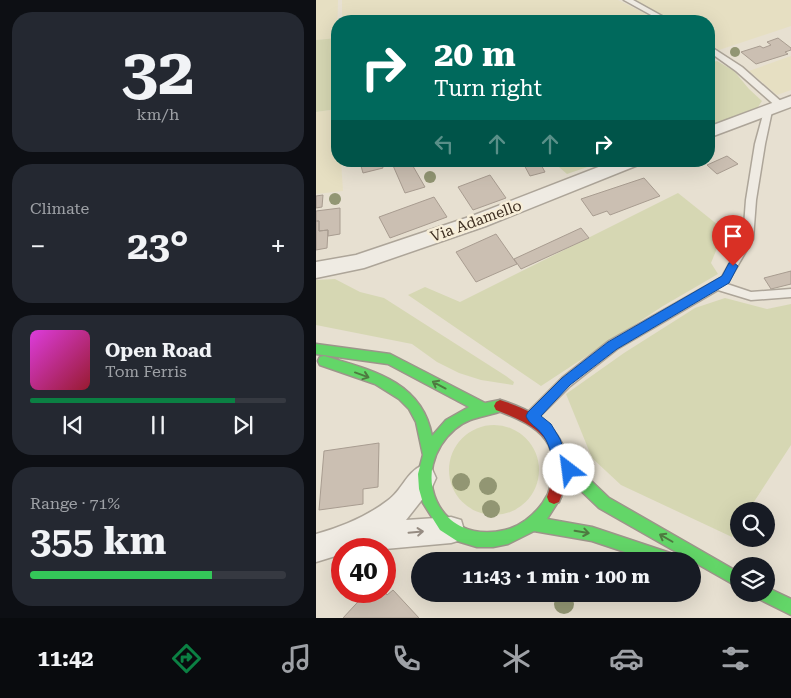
<!DOCTYPE html>
<meta charset="utf-8">
<style>
:root{--surface:#171b24;--page:#242831;--text:#f1f3f6;--muted:#9ea1a6;--line:#363941;--accent:#0b8043}
body{margin:0;font-family:"Roboto Serif",serif;background:var(--page);color:var(--text);height:100vh;display:flex;flex-direction:column;font-size:19px;white-space:nowrap}
*{box-sizing:border-box;margin:0}
p{font-size:16px;color:var(--muted)}
.icon{flex:none;width:28px;height:28px;fill:none;stroke:currentColor;stroke-width:2;stroke-linecap:round;stroke-linejoin:round}
.map{position:relative;flex:1;overflow:hidden}
.drawer{display:flex;flex-direction:column;gap:12px;padding:12px;background:#0d0f14;width:316px}
.drawer>*{flex:none}
.guide{position:absolute;left:15px;top:15px;width:384px;height:152px;border-radius:20px;box-shadow:0 5px 20px #0002;background:#00695c;color:#fff;overflow:hidden}
.tools{position:absolute;left:414px;top:502px;display:grid;gap:10px}
.tools a{display:grid;place-items:center;width:45px;height:45px;border-radius:50%;background:var(--surface);box-shadow:0 5px 20px #0002;font-size:25px}
.speed{position:absolute;left:15px;top:538px;display:flex;gap:10px;font-size:25px;font-weight:700;text-align:center}
.speed>*{display:grid;place-content:center;width:65px;height:65px;border-radius:50%;background:var(--surface);box-shadow:0 5px 20px #0002;line-height:1}
.speed .limit{border:8px solid #d22;background:#fff;color:#111}
.pin{position:absolute;display:grid;place-items:center;width:42px;height:42px;color:#fff;margin:-51px -21px;border-radius:50% 50% 50% 0;rotate:-45deg;box-shadow:0 0 5px #0007}
.pin .icon{rotate:45deg}
.me{position:absolute;width:55px;margin:-28px;rotate:330deg;stroke-linejoin:round;filter:drop-shadow(0 0 4px #0008)}
.turn{display:flex;align-items:center;gap:18px;height:105px;padding:0 20px;font-size:22px}
.turn .icon{width:65px;height:65px;stroke-width:2.5}
.turn b{display:block;font-size:35px;line-height:42px}
.lanes{display:flex;align-items:center;height:48px;padding:0 20px;background:#0003;justify-content:center;gap:25px;direction:ltr}
.lanes .off{opacity:.35}
.big{font-size:38px;font-weight:700;line-height:1.1}
.drawer .card{flex:1;display:flex;flex-direction:column;justify-content:center;gap:8px;min-width:0;padding:0 18px;border-radius:20px;background:var(--page)}
.drawer .dial{align-items:center;gap:0}
.dial b{font-size:65px;line-height:1}
.song{display:flex;align-items:center;gap:15px}
.cover{width:60px;height:60px;border-radius:8px;background:linear-gradient(135deg,hsl(300 70% 55%),hsl(350 70% 35%))}
.played{height:5px;border-radius:2px;background:linear-gradient(90deg,var(--accent) 80%,var(--line) 80%)}
.keys{display:flex;justify-content:space-around;direction:ltr}
.heat{display:flex;justify-content:space-between;align-items:center;font-size:28px;direction:ltr}
.charge{height:8px;border-radius:4px;background:linear-gradient(90deg,#34c759 71%,var(--line) 0)}
.trip{position:absolute;left:95px;top:552px;width:290px;height:50px;border-radius:25px;background:var(--surface);box-shadow:0 5px 20px #0002;font-weight:700;line-height:50px;text-align:center}
.dock{display:flex;height:80px;justify-content:space-around;align-items:center;background:#090b0e;color:var(--muted)}
.dock .icon{width:35px;height:35px}
.dock .active{color:var(--accent)}
.dock b{font-size:22px;color:var(--text)}
main{display:flex;flex:1;min-height:0}
.map>svg:first-child{display:block}
</style>
<main>
<section class="drawer">
<div class="card dial"><b>32</b><p>km/h</p></div>
<div class="card"><p>Climate</p>
<div class="heat"><a>−</a><b class="big">23°</b><a>+</a></div>
</div>
<div class="card">
<div class="song"><i class="cover"></i><div><b>Open Road</b><p>Tom Ferris</p></div></div>
<div class="played"></div>
<div class="keys"><svg class="icon" aria-label="previous" viewBox="0 0 24 24"><path d="M18 5L8 12l10 7zM5 5v14"/></svg><svg class="icon" aria-label="pause" viewBox="0 0 24 24"><path d="M8 5v14M16 5v14"/></svg><svg class="icon" aria-label="next" viewBox="0 0 24 24"><path d="M6 5l10 7-10 7zM19 5v14"/></svg></div>
</div>
<div class="card"><p>Range · 71%</p><b class="big">355 km</b><div class="charge"></div></div>
</section>
<div class="map">
<svg width="475" height="618" viewBox="0 0 475 618">
<rect width="100%" height="100%" fill="#e7e0d1"/>
<path fill="#e6dfc2" d="M0,0h22l-1,38 -21,2z
M26,0h276l42,21h-318z
M318,0h157v26l-72,24 -10,-6 -1,-23h-35z
M475,56v34l-14,5 -28,-24z
M21,109v52h4l2,30 -27,3v-82z"/>
<path fill="#d6d7b3" d="M21,38v71l-21,3v-72z
M401,61l17,10 15,18 13,12 -6,9 -47,16v-63z
M236,161h53l-38,13z
M362,193l40,32 4,11 -11,27 7,11 -55,32 -122,80 -133,-91 17,-8 35,15z
M19,279l25,13 24,6 122,78 8,6 -1,3 -32,-5 -22,-7 -22,-11 -25,-18 -96,-19v-45z
M409,298l42,11 24,-5v141l-43,66h-10v16l-6,10 -111,-52 -29,-27 -26,-64 58,-41 71,-45z
M133 470a45 45 0 1 1 90 0a45 45 0 1 1-90 0Z"/>
<path fill="#cbbfb2" stroke="#a89c90" d="M462,38l13,10v2l-6,2 3,2 -32,10 -15,-12 19,-6 3,2 8,-3 -4,-3z
M411,156l11,8 -21,10 -10,-9z
M65,161l2,7 -20,5 -2,-7z
M75,161h19l15,26 -20,6z
M206,161h17l6,11 -15,4z
M174,175l16,23 -33,12 -15,-23z
M328,178l16,18 -50,19 -3,-4 -14,5 -12,-17z
M7,195l-1,12 -6,1v-12z
M118,197l13,20 -57,21 -11,-21z
M24,208v26l-12,2v-6l-9,1v-10h-3v-10z
M0,221h3v10l9,-1 -1,18 -11,2z
M265,228l8,10 -68,31 -7,-10z
M180,234l21,30 -41,18 -20,-30z
M475,271v13l-20,5 -7,-11z
M63,443l-1,44 -15,2v15l-44,6 5,-59z
M77,590l26,28h-76l25,-27h16l3,4z"/>
<g fill="none" stroke-linecap="round" stroke-linejoin="round">
<defs>
<path id="lane" d="M308,0h9l38,21h-9z
M392,45l34,22 42,37v4h-6l-42,-37 -28,-20z
M452,108l4,3 -7,33 -9,56 -3,39 -26,45 24,8 40,-3v8l-40,3 -33,-10 -101,59 -47,37 -34,34 -4,2 -4,-2 -2,-4 2,-4 34,-34 47,-37 113,-64 21,-38 3,-39 9,-56 9,-33z"/>
<path id="street" d="M475,96v11l-83,31v-11z
M298,161h27l-3,4 -152,61 -122,42 -48,10v-16l40,-7 116,-39z
M107,465l9,4 4,9 -4,9 -26,33 45,-3 10,3 3,10 -3,10 -10,3 -66,6h-43v5l-26,8v-28c25,-7 50,-17 71,-33 15,-10 19,-29 36,-36z"/>
<path id="fast" d="M0,344l74,10 95,49 15,-3 4,2 2,4 -2,4c-17,7 -34,6 -49,19 -48,41 -18,117 50,101 14,-3 28,-14 37,-26 4,-6 5,-11 12,-14l5,2 2,5 -14,22 45,8 81,27 5,2 2,5h-28l-60,-20 -58,-10 -26,13 -15,3h-16l-20,-6 -17,-11 -17,-27 -4,-14 -1,-15 5,-19 -7,-33 -7,-13 -10,-10 -24,-15 -55,-19 -2,-4 2,-4 4,-1c47,14 98,25 108,80l14,-16 23,-13 -81,-43 -72,-10z
M244,455l5,1 44,42 129,74v15l-139,-79 -44,-42 -2,-5 2,-5z
M450,587l25,12v16l-32,-16 -2,-5h9z"/>
<path id="jam" d="M184,400c52,16 82,46 59,102l-5,2 -5,-2 -2,-5c19,-53 -5,-70 -51,-87l-2,-4 2,-4z"/>
</defs>
<use href="#lane" stroke="#ada599" stroke-width="3"/>
<use href="#street" stroke="#ada599" stroke-width="3"/>
<use href="#fast" stroke="#9c958a" stroke-width="3"/>
<use href="#jam" stroke="#9c958a" stroke-width="3"/>
<use href="#lane" fill="#efebe3" fill-rule="evenodd"/>
<use href="#street" fill="#efebe3" fill-rule="evenodd"/>
<use href="#fast" fill="#63d668" fill-rule="evenodd"/>
<use href="#jam" fill="#b3261e" fill-rule="evenodd"/>
</g>
<g fill="#929673">
<circle cx="419" cy="52" r="5"/>
<circle cx="114" cy="177" r="6"/>
<circle cx="19" cy="199" r="6"/>
<circle cx="145" cy="482" r="9"/>
<circle cx="172" cy="486" r="9"/>
<circle cx="175" cy="509" r="9"/>
<circle cx="248" cy="604" r="10"/>
</g>
<defs><path id="oneway-shaft" d="M-6 0H5M1.5-3L5.5 0L1.5 3" fill="none" stroke-width="1.6" stroke-linecap="round" stroke-linejoin="round" transform="scale(1.25)"/></defs>
<g stroke="#4e7a40">
<use href="#oneway-shaft" transform="translate(46 375) rotate(20)"/>
<use href="#oneway-shaft" transform="translate(123 385) rotate(-152)"/>
<use href="#oneway-shaft" transform="translate(266 532) rotate(9)"/>
<use href="#oneway-shaft" transform="translate(350 538) rotate(-150)"/>
</g>
<use stroke="#968c82" href="#oneway-shaft" transform="translate(100 532) rotate(-5)"/>
<path fill="#1a73e8" stroke="#114b97" d="M417,262l5,4 -9,17 -112,66 -47,36 -29,31 10,8 9,15 6,18 10,13 -2,5 -5,2c-18,-8 -16,-30 -27,-43 -5,-7 -13,-10 -16,-18l2,-4 34,-34 46,-36 114,-66 7,-13z"/>
<g text-anchor="middle" stroke-width="5" stroke-linejoin="round" paint-order="stroke">
<g font-size="15" fill="#3d2e20" stroke="#f7eed8">
<text transform="translate(160 221) rotate(-20)" y="5">Via Adamello</text>
</g>
</g>
</svg>
<div class="tools">
<a><svg class="icon" aria-label="search" viewBox="0 0 24 24"><circle cx="10" cy="10" r="6"/><path d="M15 15l6 6"/></svg></a>
<a><svg class="icon" aria-label="layers" viewBox="0 0 24 24"><path d="M12 4l9 5-9 5-9-5zM3 14l9 5 9-5"/></svg></a>
</div>
<div class="speed"><div class="limit">40</div></div>
<div class="pin" style="left:417px;top:266px;background:#d93025"><svg class="icon" aria-label="arrive" viewBox="0 0 24 24"><path d="M6 21V4h12l-3 4 3 4H6"/></svg></div>
<svg class="me" style="left:253px;top:470px" viewBox="-20 -20 40 40"><circle r="19" fill="#fff"/><path d="M0-13L10 11 0 6-10 11z" fill="#1a73e8"/></svg>
<div class="trip">11:43 · 1 min · 100 m</div>
<div class="guide">
<div class="turn"><svg class="icon" aria-label="right" viewBox="0 0 24 24"><path d="M7 20v-9h11M14 6l5 5-5 5"/></svg><div><b>20 m</b>Turn right</div></div>
<div class="lanes"><svg class="icon off" aria-label="left" viewBox="0 0 24 24"><path d="M17 20v-9H6M10 6l-5 5 5 5"/></svg><svg class="icon off" aria-label="ahead" viewBox="0 0 24 24"><path d="M12 20V5M6 11l6-6 6 6"/></svg><svg class="icon off" aria-label="ahead" viewBox="0 0 24 24"><path d="M12 20V5M6 11l6-6 6 6"/></svg><svg class="icon" aria-label="right" viewBox="0 0 24 24"><path d="M7 20v-9h11M14 6l5 5-5 5"/></svg></div>
</div>
</div>
</main>
<nav class="dock">
<b>11:42</b>
<svg class="icon active" aria-label="directions" viewBox="0 0 24 24"><path d="M12 3l9 9-9 9-9-9zM9 14v-3h6M13 9l2 2-2 2"/></svg>
<svg class="icon" aria-label="music" viewBox="0 0 24 24"><path d="M9 18V5l10-2v13"/><circle cx="6" cy="18" r="3"/><circle cx="16" cy="16" r="3"/></svg>
<svg class="icon" aria-label="phone" viewBox="0 0 24 24"><path d="M5 4h4l2 5-3 2q2 4 5 5l2-3 5 2v4C11 20 4 13 5 4z"/></svg>
<svg class="icon" aria-label="climate" viewBox="0 0 24 24"><path d="M12 3v18M4 7l16 10M4 17L20 7"/></svg>
<svg class="icon" aria-label="car" viewBox="0 0 24 24"><path d="M5 17H2v-5l4-1 3-4h7l3 4 3 1v5h-3M9 17h6M6 11h13"/><circle cx="7" cy="17" r="2"/><circle cx="17" cy="17" r="2"/></svg>
<svg class="icon" aria-label="filters" viewBox="0 0 24 24"><path d="M4 7h16M4 17h16"/><circle cx="9" cy="7" r="2"/><circle cx="15" cy="17" r="2"/></svg>
</nav>
